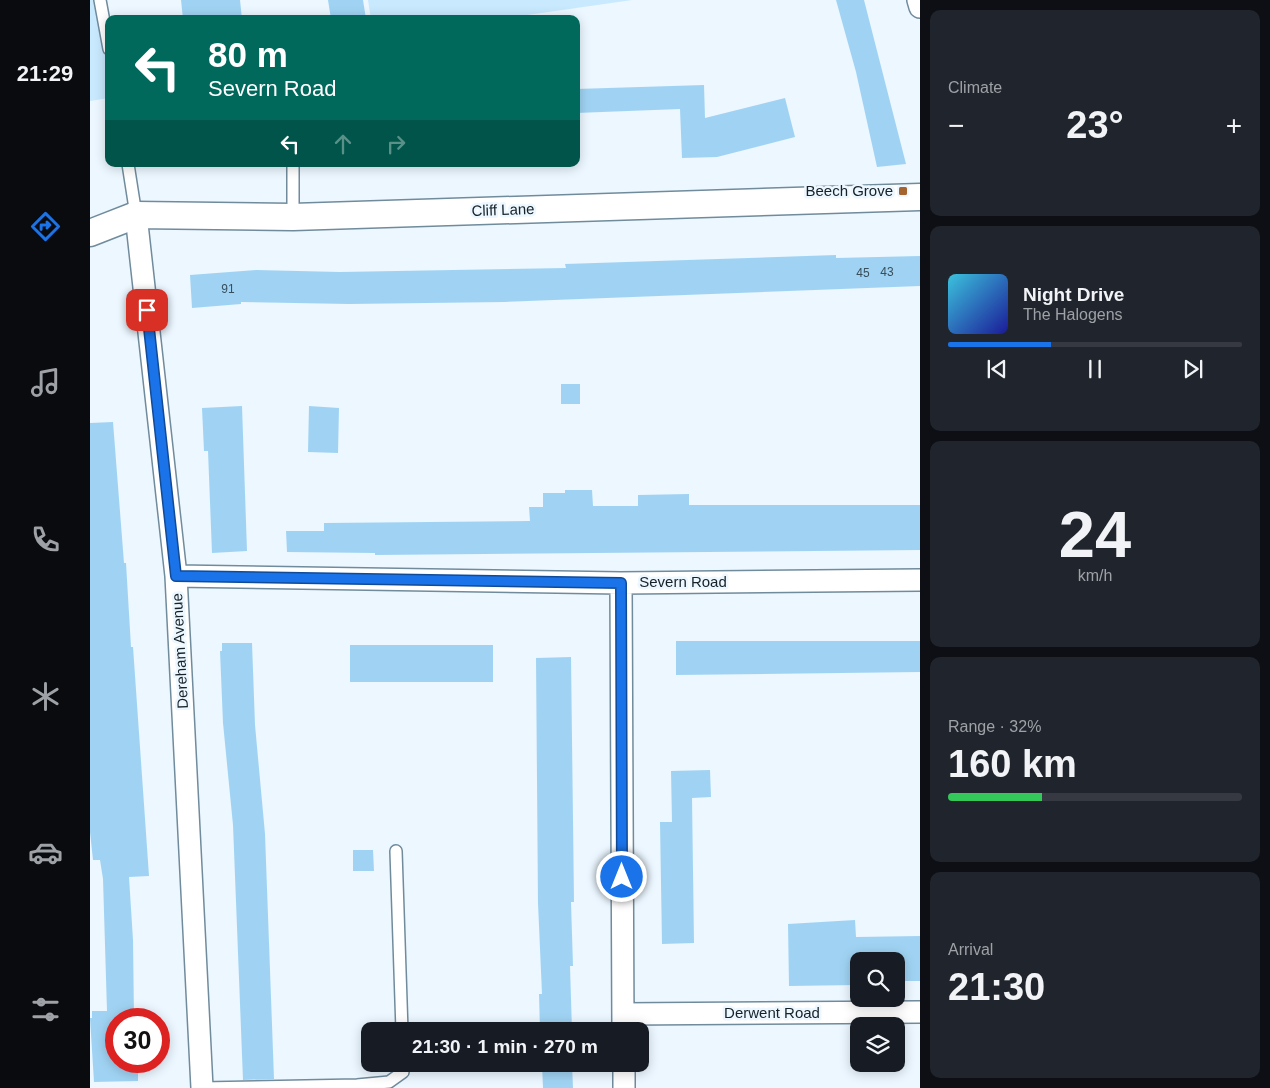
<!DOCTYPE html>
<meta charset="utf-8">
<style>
:root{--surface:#171b24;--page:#20242c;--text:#f1f3f6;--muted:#9ea1a6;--line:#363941;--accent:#1a73e8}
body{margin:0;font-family:Helvetica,sans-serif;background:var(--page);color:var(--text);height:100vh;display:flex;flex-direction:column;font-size:19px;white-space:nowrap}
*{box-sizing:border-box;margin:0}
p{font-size:16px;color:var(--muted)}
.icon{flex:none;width:28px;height:28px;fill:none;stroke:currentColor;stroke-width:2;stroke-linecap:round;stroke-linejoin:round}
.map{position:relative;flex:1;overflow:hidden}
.details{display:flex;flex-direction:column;gap:10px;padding:10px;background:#0d0f14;width:350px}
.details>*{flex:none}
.top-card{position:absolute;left:15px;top:15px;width:475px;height:152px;border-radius:10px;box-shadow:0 2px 12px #0003;background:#00695c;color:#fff;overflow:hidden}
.controls{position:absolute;left:760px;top:952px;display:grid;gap:10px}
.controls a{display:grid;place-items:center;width:55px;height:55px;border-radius:10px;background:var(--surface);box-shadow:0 2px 12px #0003;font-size:25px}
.speed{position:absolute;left:15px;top:1008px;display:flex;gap:10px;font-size:25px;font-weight:700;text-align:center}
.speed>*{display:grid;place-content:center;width:65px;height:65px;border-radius:50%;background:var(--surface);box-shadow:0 2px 12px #0003;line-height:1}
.speed .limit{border:8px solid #d22;background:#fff;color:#111}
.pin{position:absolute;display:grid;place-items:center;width:42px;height:42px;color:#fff;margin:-21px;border-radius:10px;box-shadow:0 2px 8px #0006}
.me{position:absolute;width:55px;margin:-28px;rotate:0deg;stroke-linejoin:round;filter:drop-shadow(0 0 4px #0008)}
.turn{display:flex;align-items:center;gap:18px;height:105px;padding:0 20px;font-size:22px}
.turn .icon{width:65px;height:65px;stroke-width:2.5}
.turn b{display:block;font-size:35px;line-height:42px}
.lanes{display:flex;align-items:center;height:48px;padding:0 20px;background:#0003;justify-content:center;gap:25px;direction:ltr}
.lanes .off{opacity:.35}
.big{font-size:38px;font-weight:800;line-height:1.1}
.details .widget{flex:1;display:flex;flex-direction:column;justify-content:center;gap:8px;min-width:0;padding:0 18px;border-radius:10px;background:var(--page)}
.details .dial{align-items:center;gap:0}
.dial b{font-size:65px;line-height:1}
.song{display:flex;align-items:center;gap:15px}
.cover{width:60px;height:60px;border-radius:8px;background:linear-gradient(135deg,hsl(190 70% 55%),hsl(240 70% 35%))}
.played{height:5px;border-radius:2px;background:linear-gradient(90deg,var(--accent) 35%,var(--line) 35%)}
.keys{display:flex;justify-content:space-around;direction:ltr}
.heat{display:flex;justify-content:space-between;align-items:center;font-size:28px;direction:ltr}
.charge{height:8px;border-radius:4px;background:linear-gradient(90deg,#34c759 32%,var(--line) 0)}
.trip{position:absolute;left:271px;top:1022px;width:288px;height:50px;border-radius:10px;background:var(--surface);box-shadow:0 2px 12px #0003;font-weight:800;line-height:50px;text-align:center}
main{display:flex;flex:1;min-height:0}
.menu{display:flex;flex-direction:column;width:90px;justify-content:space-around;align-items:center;background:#090b0e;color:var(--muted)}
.menu .icon{width:35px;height:35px}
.menu .selected{color:var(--accent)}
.menu b{font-size:22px;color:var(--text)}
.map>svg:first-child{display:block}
</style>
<main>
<nav class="menu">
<b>21:29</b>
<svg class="icon selected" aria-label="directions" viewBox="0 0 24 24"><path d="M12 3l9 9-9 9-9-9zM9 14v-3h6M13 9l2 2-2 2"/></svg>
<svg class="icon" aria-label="music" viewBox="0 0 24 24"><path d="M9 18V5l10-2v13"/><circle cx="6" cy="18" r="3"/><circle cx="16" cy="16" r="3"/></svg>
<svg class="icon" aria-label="phone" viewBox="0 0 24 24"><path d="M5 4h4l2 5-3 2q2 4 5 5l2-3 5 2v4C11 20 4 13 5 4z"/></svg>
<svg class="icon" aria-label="climate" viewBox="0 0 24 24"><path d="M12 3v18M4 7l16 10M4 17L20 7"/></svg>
<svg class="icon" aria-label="car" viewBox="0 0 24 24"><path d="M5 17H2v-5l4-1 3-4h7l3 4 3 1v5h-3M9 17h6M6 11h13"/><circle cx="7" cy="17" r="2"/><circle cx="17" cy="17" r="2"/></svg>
<svg class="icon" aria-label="filters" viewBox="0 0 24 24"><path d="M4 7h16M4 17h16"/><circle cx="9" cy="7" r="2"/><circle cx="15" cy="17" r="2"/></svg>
</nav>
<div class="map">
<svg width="830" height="1088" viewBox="0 0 830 1088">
<rect width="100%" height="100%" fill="#ecf7ff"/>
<path fill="#c8e9fe" d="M0,0h17l3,19 -1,79 -19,3z
M278,0h264l-133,19h-128z"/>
<path fill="#a0d3f3" d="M91,0h59l2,19h-59z
M238,0h35l3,19h-35z
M746,0h28l42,164 -29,3 -21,-95z
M614,85l1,33 80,-20 10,39 -78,20 -35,1 -2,-49 -104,4v-24z
M746,255v3l84,-2v30l-416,16 -155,2 -108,-2v2l-49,4 -2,-33 66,-5 84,2 226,-4 -1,-4z
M471,384h19v20h-19z
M152,406l5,145 -35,2 -4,-102h-4l-2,-43z
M219,406l30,2 -1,45 -30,-1z
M23,422l11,141h2l5,84h2l16,229 -20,1 4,63 1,79h-18v42h22v20l-44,1 -4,-64h2v-7h15l-4,-132 -3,-19h-7l-3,-28v-409z
M475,490h27l1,16h45v-11l51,-1v11h231v45l-545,5v-2l-88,-1 -1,-21h38v-8l206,-2 -1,-14h14v-14h22z
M586,641h244v31l-244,3z
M132,643h30l3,82 10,109 9,245 -31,1 -10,-255 -10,-102 -3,-72h2z
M260,645h143v37h-143z
M481,657l3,245h-3l2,64h-3l2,65h-32l-1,-37h3l-4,-91 -2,-245z
M620,770l1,27 -19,1 2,145 -32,1 -2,-122h12l-1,-51z
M263,850h20l1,21h-21z
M765,920l1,17 64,-1v45h-20v-20h-44v24l-67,1 -1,-62z
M452,1064h30l1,24h-30z"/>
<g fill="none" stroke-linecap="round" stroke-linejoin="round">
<defs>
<path id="service" d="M10,0l9,49
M38,164l8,51
M203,217v-53
M306,851l6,180
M112,1088l155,-3 32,-3 14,-10v-8"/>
<path id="minor" d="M828,0l2,7
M46,215l40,361 26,512
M86,576l445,7 299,-3
M531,583l2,448
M533,1014l297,-2
M534,1064v24"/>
<path id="tertiary" d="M0,233l46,-18 157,2 627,-20"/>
</defs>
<use href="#service" stroke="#708b9c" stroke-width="14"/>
<use href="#minor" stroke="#708b9c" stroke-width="24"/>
<use href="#tertiary" stroke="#708b9c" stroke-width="29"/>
<use href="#service" stroke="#fff" stroke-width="11"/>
<use href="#minor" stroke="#fff" stroke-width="21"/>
<use href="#tertiary" stroke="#fff" stroke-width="26"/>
</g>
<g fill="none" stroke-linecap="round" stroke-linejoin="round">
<defs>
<path id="route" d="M57,310l29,266 445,7 1,294"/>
</defs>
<use href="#route" stroke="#114b97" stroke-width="12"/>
<use href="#route" stroke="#1a73e8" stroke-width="9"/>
</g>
<rect fill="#a5632f" stroke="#ecf7ff" stroke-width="2" x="808" y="186" width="10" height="10" rx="2.5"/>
<g text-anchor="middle" stroke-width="5" stroke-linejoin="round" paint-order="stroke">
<g font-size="12" fill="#384e5b">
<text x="797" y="276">43</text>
<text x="773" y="277">45</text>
<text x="138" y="293">91</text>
</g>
<g font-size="15" fill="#162128" stroke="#ecf7ff" text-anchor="end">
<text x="803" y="196">Beech Grove</text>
</g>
<g font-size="15" fill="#162128" stroke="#ecf7ff">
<text transform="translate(413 210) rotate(-2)" y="5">Cliff Lane</text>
<text x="593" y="587">Severn Road</text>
<text transform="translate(90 651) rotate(-93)" y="5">Dereham Avenue</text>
<text x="682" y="1018">Derwent Road</text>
</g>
</g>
</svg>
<div class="controls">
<a><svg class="icon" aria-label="search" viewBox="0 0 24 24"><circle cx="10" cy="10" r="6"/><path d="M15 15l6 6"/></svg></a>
<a><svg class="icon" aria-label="layers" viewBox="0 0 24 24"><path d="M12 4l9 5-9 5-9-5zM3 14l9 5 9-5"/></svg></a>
</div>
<div class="speed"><div class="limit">30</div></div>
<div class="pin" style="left:57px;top:310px;background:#d93025"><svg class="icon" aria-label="arrive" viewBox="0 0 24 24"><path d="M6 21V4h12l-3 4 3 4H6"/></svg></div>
<svg class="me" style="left:532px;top:877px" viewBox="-20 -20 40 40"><circle r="17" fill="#1a73e8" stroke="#fff" stroke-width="3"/><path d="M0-11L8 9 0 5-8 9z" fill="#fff"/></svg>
<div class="trip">21:30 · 1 min · 270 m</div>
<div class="top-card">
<div class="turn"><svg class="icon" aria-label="left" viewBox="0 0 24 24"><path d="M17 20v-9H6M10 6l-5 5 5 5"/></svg><div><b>80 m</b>Severn Road</div></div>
<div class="lanes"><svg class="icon" aria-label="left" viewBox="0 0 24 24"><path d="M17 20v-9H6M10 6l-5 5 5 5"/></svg><svg class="icon off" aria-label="ahead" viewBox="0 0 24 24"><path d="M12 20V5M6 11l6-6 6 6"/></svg><svg class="icon off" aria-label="right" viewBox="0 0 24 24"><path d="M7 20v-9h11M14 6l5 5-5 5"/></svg></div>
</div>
</div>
<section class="details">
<div class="widget"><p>Climate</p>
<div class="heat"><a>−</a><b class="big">23°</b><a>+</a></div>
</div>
<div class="widget">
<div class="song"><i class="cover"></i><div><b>Night Drive</b><p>The Halogens</p></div></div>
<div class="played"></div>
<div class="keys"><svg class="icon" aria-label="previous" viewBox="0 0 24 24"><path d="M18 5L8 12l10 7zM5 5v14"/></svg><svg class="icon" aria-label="pause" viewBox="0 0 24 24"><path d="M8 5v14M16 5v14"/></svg><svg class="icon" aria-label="next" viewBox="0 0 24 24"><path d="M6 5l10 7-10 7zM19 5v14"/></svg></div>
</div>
<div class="widget dial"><b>24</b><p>km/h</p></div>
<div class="widget"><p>Range · 32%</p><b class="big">160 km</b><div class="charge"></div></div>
<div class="widget"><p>Arrival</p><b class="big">21:30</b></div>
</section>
</main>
